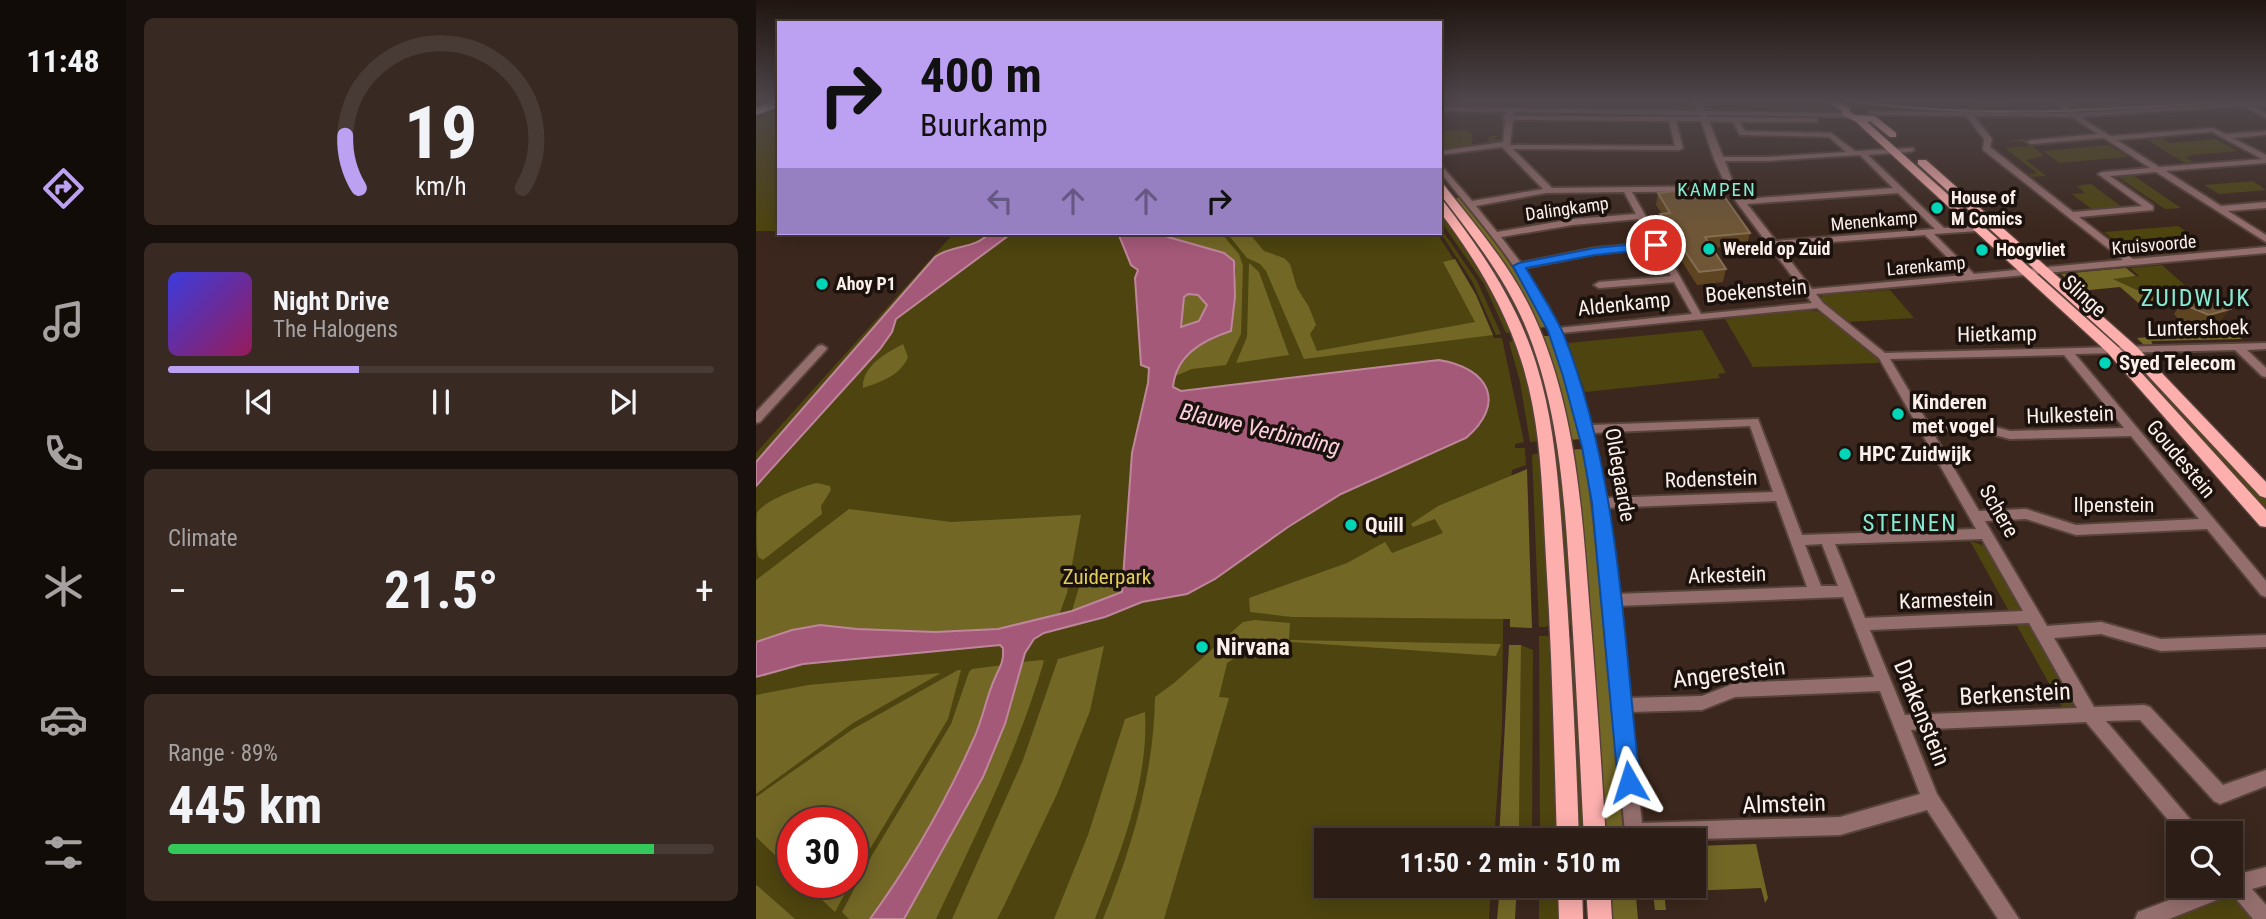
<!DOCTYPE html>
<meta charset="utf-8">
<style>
:root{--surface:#2c1d16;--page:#382a23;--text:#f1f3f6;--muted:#a6a2a1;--line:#483b35;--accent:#bca0f2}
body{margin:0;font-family:"Roboto Condensed",sans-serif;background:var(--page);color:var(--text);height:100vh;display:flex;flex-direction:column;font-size:26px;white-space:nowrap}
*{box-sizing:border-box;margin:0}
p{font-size:23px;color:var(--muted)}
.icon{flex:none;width:38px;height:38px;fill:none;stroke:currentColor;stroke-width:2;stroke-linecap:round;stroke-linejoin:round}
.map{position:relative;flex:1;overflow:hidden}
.panel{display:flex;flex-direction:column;gap:18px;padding:18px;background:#18100c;width:630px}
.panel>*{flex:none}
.top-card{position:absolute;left:21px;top:21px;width:665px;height:214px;border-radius:0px;box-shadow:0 4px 18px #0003,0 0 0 2px var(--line);background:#bca0f2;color:#111;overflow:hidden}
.fabs{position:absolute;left:1410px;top:821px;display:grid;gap:14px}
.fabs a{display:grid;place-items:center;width:77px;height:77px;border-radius:0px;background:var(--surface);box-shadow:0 4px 18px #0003,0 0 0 2px var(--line);font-size:35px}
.speed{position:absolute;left:21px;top:807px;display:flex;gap:14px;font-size:35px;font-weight:700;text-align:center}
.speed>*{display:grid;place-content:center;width:91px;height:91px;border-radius:50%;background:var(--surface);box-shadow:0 4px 18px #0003,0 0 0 2px var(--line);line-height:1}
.speed .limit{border:10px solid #d22;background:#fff;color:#111}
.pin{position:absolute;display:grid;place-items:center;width:60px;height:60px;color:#fff;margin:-30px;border:4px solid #fff;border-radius:50%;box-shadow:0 2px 7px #0007}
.me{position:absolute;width:77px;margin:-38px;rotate:354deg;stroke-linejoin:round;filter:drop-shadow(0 0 5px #0008)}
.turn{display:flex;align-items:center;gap:24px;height:147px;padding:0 28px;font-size:32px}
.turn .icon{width:91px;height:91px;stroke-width:2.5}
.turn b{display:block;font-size:49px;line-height:60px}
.lanes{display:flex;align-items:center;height:66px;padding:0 28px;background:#0003;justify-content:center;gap:35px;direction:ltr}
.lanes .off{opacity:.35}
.big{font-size:52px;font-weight:700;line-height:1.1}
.panel .widget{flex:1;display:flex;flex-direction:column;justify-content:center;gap:10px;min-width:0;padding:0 24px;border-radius:10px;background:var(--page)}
.panel .dial{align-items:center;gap:0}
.dial svg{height:182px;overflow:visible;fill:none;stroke:var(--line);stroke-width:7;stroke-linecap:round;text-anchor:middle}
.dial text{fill:var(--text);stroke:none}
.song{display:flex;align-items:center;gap:21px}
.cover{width:84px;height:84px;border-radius:10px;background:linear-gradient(135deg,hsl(240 70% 55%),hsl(330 70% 35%))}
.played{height:7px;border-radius:4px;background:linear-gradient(90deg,var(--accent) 35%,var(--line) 35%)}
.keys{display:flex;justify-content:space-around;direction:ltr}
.heat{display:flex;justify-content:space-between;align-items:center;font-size:38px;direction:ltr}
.charge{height:10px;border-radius:5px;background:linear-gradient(90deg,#34c759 89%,var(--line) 0)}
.trip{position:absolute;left:558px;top:828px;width:392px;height:70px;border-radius:0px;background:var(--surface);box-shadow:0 4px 18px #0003,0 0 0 2px var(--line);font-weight:700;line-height:70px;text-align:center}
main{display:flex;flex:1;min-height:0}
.tabs{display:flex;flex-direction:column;width:126px;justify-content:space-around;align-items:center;background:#120c09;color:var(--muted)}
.tabs .icon{width:49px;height:49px}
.tabs .active{color:var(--accent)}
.tabs b{font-size:32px;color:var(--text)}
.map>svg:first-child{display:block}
</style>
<main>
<nav class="tabs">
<b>11:48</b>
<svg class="icon active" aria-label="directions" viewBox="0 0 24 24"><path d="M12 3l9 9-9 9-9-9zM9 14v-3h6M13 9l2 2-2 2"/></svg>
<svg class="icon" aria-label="music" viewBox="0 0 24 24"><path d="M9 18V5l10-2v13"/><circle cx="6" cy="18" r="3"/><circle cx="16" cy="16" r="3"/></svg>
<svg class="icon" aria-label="phone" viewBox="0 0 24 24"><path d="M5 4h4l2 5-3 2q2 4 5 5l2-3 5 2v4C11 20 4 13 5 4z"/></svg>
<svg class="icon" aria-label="climate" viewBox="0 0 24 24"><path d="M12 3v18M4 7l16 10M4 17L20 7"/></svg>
<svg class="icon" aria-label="car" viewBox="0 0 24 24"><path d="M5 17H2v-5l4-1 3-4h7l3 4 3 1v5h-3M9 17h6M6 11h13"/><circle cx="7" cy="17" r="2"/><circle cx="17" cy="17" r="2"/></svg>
<svg class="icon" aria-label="filters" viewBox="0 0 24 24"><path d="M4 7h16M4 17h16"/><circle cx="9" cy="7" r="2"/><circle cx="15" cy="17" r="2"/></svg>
</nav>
<section class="panel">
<div class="widget dial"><svg viewBox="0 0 100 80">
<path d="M14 69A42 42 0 1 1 86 69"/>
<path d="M14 69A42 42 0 0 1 8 46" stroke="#bca0f2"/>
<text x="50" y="56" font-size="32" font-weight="700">19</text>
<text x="50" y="72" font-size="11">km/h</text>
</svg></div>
<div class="widget">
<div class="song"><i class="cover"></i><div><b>Night Drive</b><p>The Halogens</p></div></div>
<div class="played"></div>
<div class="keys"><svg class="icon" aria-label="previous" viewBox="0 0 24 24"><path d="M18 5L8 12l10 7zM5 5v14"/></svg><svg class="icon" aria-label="pause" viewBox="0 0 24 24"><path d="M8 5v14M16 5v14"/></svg><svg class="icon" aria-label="next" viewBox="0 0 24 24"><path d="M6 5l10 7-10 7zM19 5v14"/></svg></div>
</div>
<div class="widget"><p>Climate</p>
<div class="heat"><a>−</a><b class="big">21.5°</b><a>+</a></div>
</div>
<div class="widget"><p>Range · 89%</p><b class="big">445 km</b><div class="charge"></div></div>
</section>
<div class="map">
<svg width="1510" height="919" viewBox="0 0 1510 919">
<rect width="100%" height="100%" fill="#3b271d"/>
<path fill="#4d440f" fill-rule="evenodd" d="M1307,101h23l-10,1 4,3 57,-4 99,1 -156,8z
M23,110v121h-23v-113z
M767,113l173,2 2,2h-175z
M712,130l4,4v10l16,-1 1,-7h12l-10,3h10v4l-61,9v-21z
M1406,138l7,5 47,-4 21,12 -46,4 -5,3 8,4 -9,1 -38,-23z
M1269,139l19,17 -18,4 20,16 -14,1 -3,-3 8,-1 -32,-25 26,-2c-8,-8 -24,-3 -36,-3z
M1353,145l19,12 -69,6 -16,-12z
M1375,174l50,34 -16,1 -50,-34z
M1497,181l13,9 -47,4 -15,-9z
M1335,184l31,23 -29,3 -21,-16 13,-1 -8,-7z
M684,213l34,46 27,53 5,-1 9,21 -9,1 -22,-49 -44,-64z
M1422,226l21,14 -76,7 -19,-15z
M684,227l37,54 24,53 -5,1 -24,-54 -32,-49z
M198,233h483l39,62 18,43h8l22,104 -9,2v4h10l1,17 -14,5 -8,73 -2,185 -8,112h-168v46h165l-2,33h-733v-466zM37,822h59v60h-59z
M1406,265l36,32h-32l-11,-9 -18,2 -26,-12 28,-2 -9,-8z
M1134,290l24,28 -67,4 -27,-23 3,-4z
M1053,310l11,2 53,39 6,8 -1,4 -125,4 -28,-48z
M946,330l24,43 -8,1 2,4 -135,14 -17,-49z
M761,339l26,102 -13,1 -10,-60 -11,-40z
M1373,364h13l124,133v15z
M807,450l10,175h-7l-14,-174z
M788,451l10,169 -8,7h-7l-7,-172z
M1214,541l15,5 39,69h-13z
M1273,623l43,77 1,6 -11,1 -46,-83z
M783,636h8l8,7v3l-6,1 9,193h-18z
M812,639h7l16,201h-17z
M765,645l12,5 -1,190h-13z
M783,886h20v33h-20z
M1467,895l17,5 17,19h-93z"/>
<path fill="#736726" d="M706,197c36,43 59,80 85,130l-11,1 -83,-129z
M408,233h57l18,21 4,12 -2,68 -15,31 -34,4 -17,7c13,-26 29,-36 56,-45l5,-62 -36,-23 -32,-9z
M471,233h22l15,18 20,7 6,6 7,24 12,19 7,18 -6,9 7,17 158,-29 -32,-60 12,-3 21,36 17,40 -189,24 -38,-88 -6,-7 -13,-6z
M493,263l10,9 30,83 -53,8 11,-26z
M1370,268l10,8 -23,3 24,11 12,-1 21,16 -28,1 -22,-19 -40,4 -19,-17z
M432,293l10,2 9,10 -8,16 -19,6 4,-30z
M1463,329l6,6h13l4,4 -91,2 2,4h-9l-7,-7 34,-3 -2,-5z
M783,336h13l21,63 9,40 -13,1z
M147,344l5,13c-7,18 -27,25 -45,31 -1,-22 23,-35 40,-44z
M824,449l5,3 9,50 31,332 4,6h-28l-31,-390z
M771,469l5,159 -22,-1v-8l-218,-2 -42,-5 -1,-14 98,-35 38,-21 7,11 51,-20 -8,-14 -22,8 -2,-3 27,-18z
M61,483l13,3 1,4 -10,16 1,8 -59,46 -5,-3c-2,-9 -2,-34 -1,-44 6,-12 46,-27 60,-30z
M93,509l102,13 130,-7 -14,78 -8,22 -61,14 -62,3 -79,-3 -37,-4 -28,5 -36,12v-62z
M367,574l-1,18 -50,19 7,-24z
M498,620l36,3 -1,17 212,4 -5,12 -234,-16 -35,23 -8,34 10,1 -65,221h-61c29,-71 51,-146 52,-222l19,-14 69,-61z
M753,645h12l-2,195h-20z
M348,646l-14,65 -33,83 -54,114 -6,11h-45l71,-159 35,-101z
M286,660l2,1c-26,89 -68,174 -108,258h-32l79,-142 22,-53 17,-62z
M247,665c-14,23 -18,51 -30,75 -29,62 -63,124 -103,179h-21l-7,-7 29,-55 80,-133 18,-52 3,-3z
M202,670h3l-13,49 -96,160v-57h-59v50l-37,-35v-40l97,-68z
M185,673l-88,50 -97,71v-99l52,-10z
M389,712c4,71 -25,141 -50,207h-41l34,-84 37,-116z
M1000,844l12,54 -3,5 -4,-15 -97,4 2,18h-11l-3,-24h42v-40z
M47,882h48l-16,30z
M0,885l3,2 36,32h-39z
M744,886h17l-2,33h-18z
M848,886h31l3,33h-31z"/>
<path fill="#a55979" stroke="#bf869b" stroke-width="2" fill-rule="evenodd" d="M233,233h23l-116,86 -4,13 -12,17 -124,137v-24l179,-205c17,-13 40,-7 54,-24z
M362,233h46l4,4 56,16 10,8 1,36 -4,34c-28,9 -55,24 -58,56l8,4 258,-31c50,8 68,43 27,78l-125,56 -53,33 -73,52 -28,15 -45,8 -37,15 -61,16 -10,6 -9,14 -20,71 -22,53 -79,142h-34c40,-55 76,-118 104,-181 9,-19 12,-41 21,-60 5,-12 9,-16 8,-30l-3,-3 -197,19 -47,13v-35l36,-12 28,-5 37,4 78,3 63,-3 74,-18 50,-19 10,-139 16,-70 1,-15 -8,-3 -6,-87 3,-8 -7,-5zM432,294l10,1 9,10 -8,16 -18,6 3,-30z"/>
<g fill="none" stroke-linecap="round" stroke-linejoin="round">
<defs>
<path id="minor" d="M938,101h7l3,10 142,2h3v4l-143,-2 1,2 107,1h3v4h-77l5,9 86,2 24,18 58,-3 1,2 -4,2 -42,3 76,73 37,-2 1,2 -4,3 -44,3 40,40 149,-14 -140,-110 1,-11 -18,-23 -94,-1 -4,-2 1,-2 94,1 3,-3 4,3 97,1 -12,-12h7l13,12 191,-12v4l-14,1 14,7v5l-22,-12 -164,11 30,19 103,-8 13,6 40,-3v4l-33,3 33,17v8l-100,8 55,35 45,-4v6l-38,3 38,24v7l-110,-70 -46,4 43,30v4l-74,7 54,42 133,-12v6l-450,41 7,9 62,50 381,-10v6l-19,1 19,18v9l-4,-1 -27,-26 -160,4 191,227v16l-5,-2 -54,-66 -131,6 -50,-16 -41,2 62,105 54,-4 60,17 105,-4v12l-105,4 -60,-17 -47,4 40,69 50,-2 6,2 73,78 43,-15v16l-46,18 -6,-3 -74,-81 -34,1 91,106 3,6h-21l-93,-111 -175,8 26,64 82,125h-21l-71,-109 -87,25 -176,5 -36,-2 -3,-6c-7,-74 -15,-148 -22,-222 -10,-102 -16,-208 -63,-300 -26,-51 -65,-94 -100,-138v-8l32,37 71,-12 -41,-42 -62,8v-4l63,-9 2,-22 -2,-2 3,-6 -66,-1v-4l257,4zM758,112l185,3 1,2 -187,-1zM1218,116l98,1 26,17 -67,6 -4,2 4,2 73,-6 46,30 -48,4 -4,2 44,32 -69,6 -83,-65 2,-8zM757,120l156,1 6,25 -165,-1zM920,121h25l13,38 12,27 -174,2 -39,-39 166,1 4,-2zM953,121l24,1 7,13h3l86,2 17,15 -79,5h-44zM1456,132l50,27 -103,8 -42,-27zM1104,155l33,33 -149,11 -9,-11 -10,-27h42zM973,191l9,13 74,99 -111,11 -69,-122zM868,192l12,22 -63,5 -76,13 -21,-26 70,-13zM1142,193l37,36 -159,12 -29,-37zM882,219l14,24 -57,5 -74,15 -20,-26 72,-12zM1169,235l40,40 -153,14 -33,-43zM899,248l16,28 -72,6 -5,3 5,3 75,-6 18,32 -134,14 -9,-20 -25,-40 71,-14zM1061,308l62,50 97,171 -174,6 -44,-116 -167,6 -18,-62 -12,-30zM1308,355l60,73 -114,3 -37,-10 -45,2 -38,-64zM994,426l23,66 -169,6 -12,-65zM1217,429l37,10 121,-3 68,83 -123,6 -50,-16 -47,2 -47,-80zM1020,501l31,86 -191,7 -11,-86zM1226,539l41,72 -158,7 -30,-74zM1066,544l16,42h-17l-16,-41zM1087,597l31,80 -139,6 -33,13 -75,2 -10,-92zM1273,623l48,85 -172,7 -35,-85zM1124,691l40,103 -80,23 -198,6 -13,-111 73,-2 33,-13z
M66,345l5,3 -1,2 -66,72 -4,1v-11l62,-66z
M1510,867v18l-14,4 14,16v14h-13l-21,-25 -63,25h-34l3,-7 68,-26h25v-16l8,4z"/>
<path id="major" d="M1071,101h11l12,7v4l5,3 20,1 21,17v4h-6l-20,-16 -3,1 250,224 149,164v17l-6,-1 -153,-174 -252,-231 -13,-6v-4z
M1162,160h8l210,186 130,136v16l-6,-2 -134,-144 -208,-188z
M684,184l4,1c35,45 72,87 94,140 37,87 44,183 51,276 7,80 12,159 17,239h-22c-4,-80 -8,-160 -13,-239 -6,-93 -10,-191 -47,-278 -21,-48 -52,-87 -84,-129z
M684,201l4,1c38,49 73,101 92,161 20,63 23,129 28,195 7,94 12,188 15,282h-22c-3,-94 -5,-187 -11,-281 -4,-66 -4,-135 -25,-199 -17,-54 -47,-103 -81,-148z
M802,886h24l1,33h-24z
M830,886h24l2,33h-24z"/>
<path id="highway" d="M19,101h4v6l-23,8v-7z"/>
</defs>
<use href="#minor" stroke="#56433a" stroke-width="4"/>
<use href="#major" stroke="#56433a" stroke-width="3"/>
<use href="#highway" stroke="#56433a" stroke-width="3"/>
<use href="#minor" fill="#946e6d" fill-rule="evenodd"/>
<use href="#major" fill="#fcafad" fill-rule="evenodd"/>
<use href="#highway" fill="#f3dfdf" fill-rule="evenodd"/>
<path stroke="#bdada6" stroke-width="2" d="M1092,101c131,18 261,9 392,0"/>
</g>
<path fill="#5e4420" d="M1212,101h42l-2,6h-34z
M902,193l23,6 69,34 -3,12 -35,3 14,21 -3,13 -26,3 -38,-59 1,-12h2l-6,-9z
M1428,292l35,7 14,2 -13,21 -20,6 -22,-9 -4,-5 3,-5 -2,-5z"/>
<path fill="#493116" d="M1477,301l-6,9 3,-1 -10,13 -20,6 9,-13z"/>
<path fill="#6f5636" stroke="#856e52" stroke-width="2" d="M920,191l5,8 43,-3 26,37 -45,4 21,32 -27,3 -39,-58 10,-1 -12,-20z
M1428,292l28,1 7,6 14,2 -7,5 4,3 -21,6 -22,-9 -5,-5 4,-3z"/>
<linearGradient id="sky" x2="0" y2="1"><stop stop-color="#201510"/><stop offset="0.44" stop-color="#4f474c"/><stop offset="1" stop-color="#4f474c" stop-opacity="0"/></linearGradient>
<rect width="1510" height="230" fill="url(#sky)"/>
<path fill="#1a73e8" stroke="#114b97" stroke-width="2" d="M900,242l5,1v5l-66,7 -69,13c12,21 27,43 37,65 56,140 60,300 77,449l-3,7 -8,3 -8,-3 -3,-7 -26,-279 -10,-56 -19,-71 -15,-45 -35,-65 6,-3 76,-15z"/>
<g fill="#00d5b7" stroke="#1b120e" stroke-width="2.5">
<circle cx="1181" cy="208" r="7"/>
<circle cx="953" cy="249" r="7"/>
<circle cx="1226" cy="250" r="7"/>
<circle cx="66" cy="284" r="7"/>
<circle cx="1349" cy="363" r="7"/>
<circle cx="1142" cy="414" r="7"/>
<circle cx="1089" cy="454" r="7"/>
<circle cx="595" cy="525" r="7"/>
<circle cx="446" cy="647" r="7"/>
</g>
<g text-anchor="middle" stroke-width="7" stroke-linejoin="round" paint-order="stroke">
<g font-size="18" font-weight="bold" fill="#fdefe9" stroke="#1b120e" text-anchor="start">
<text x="1195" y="204">House of<tspan x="1195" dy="21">M Comics</tspan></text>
<text x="967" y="255">Wereld op Zuid</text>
<text x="1240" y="256">Hoogvliet</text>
<text x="80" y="290">Ahoy P1</text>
</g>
<g font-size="18" fill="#fdefe9" stroke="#1b120e">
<text transform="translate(811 209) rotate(-8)" y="6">Dalingkamp</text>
<text transform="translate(1118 221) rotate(-5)" y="6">Menenkamp</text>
<text transform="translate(1398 245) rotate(-5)" y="6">Kruisvoorde</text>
<text transform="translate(1170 266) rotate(-5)" y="6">Larenkamp</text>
</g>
<g font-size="19" letter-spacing="2" fill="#86ead3" stroke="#1b120e">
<text x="961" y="196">KAMPEN</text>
</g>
<g font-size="21" fill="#fdefe9" stroke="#1b120e">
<text transform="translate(1000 291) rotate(-5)" y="7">Boekenstein</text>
<text transform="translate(1328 296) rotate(42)" y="7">Slinge</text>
<text transform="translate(868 304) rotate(-6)" y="7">Aldenkamp</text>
<text transform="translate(1442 328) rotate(-1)" y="7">Luntershoek</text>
<text transform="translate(1241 334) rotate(-1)" y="7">Hietkamp</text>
<text transform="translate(1314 415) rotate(-2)" y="7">Hulkestein</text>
<text transform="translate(1425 459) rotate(50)" y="7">Goudestein</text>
<text transform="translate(864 475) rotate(80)" y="7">Oldegaarde</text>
<text transform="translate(955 479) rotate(-2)" y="7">Rodenstein</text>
<text x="1358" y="512">Ilpenstein</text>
<text transform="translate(1243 511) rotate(60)" y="7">Schere</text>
<text transform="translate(971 575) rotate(-2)" y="7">Arkestein</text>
<text transform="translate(1190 600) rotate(-2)" y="7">Karmestein</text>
</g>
<g font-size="21" font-weight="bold" fill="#fdefe9" stroke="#1b120e" text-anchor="start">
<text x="1363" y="370">Syed Telecom</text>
<text x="1156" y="409">Kinderen<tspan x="1156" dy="24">met vogel</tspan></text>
<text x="1103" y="461">HPC Zuidwijk</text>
<text x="609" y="532">Quill</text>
</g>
<g font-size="21" fill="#e3ce5a" stroke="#1b120e">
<text x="351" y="584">Zuiderpark</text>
</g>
<g font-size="23" font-style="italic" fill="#fccfe0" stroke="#1b120e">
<text transform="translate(504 429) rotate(13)" y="8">Blauwe Verbinding</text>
</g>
<g font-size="23" letter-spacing="2" fill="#86ead3" stroke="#1b120e">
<text x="1154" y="531">STEINEN</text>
</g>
<g font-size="24" letter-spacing="2" fill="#86ead3" stroke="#1b120e">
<text x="1440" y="306">ZUIDWIJK</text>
</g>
<g font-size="24" font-weight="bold" fill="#fdefe9" stroke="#1b120e" text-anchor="start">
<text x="460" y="655">Nirvana</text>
</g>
<g font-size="24" fill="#fdefe9" stroke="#1b120e">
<text transform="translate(973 673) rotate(-7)" y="8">Angerestein</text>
<text transform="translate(1259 694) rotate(-3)" y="8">Berkenstein</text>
<text transform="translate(1166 713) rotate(68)" y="8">Drakenstein</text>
<text transform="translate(1028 804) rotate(-2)" y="8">Almstein</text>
</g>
</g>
</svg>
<div class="fabs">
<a><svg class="icon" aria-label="search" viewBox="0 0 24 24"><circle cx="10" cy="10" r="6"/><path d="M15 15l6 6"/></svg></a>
</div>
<div class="speed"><div class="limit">30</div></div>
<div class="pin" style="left:900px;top:245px;background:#d93025"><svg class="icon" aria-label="arrive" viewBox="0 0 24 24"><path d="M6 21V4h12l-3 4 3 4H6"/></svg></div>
<svg class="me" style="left:873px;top:782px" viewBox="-20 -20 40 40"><path d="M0-17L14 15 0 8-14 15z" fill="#1a73e8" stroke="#fff" stroke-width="4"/></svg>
<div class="trip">11:50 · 2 min · 510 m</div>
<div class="top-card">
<div class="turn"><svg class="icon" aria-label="right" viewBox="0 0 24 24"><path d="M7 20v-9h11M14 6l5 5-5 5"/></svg><div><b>400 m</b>Buurkamp</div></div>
<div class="lanes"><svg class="icon off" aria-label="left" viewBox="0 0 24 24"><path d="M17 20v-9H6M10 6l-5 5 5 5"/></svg><svg class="icon off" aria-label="ahead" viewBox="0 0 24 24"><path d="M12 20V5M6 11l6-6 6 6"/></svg><svg class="icon off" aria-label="ahead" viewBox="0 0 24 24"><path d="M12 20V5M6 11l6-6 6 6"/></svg><svg class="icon" aria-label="right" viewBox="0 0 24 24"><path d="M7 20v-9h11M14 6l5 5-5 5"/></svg></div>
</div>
</div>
</main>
